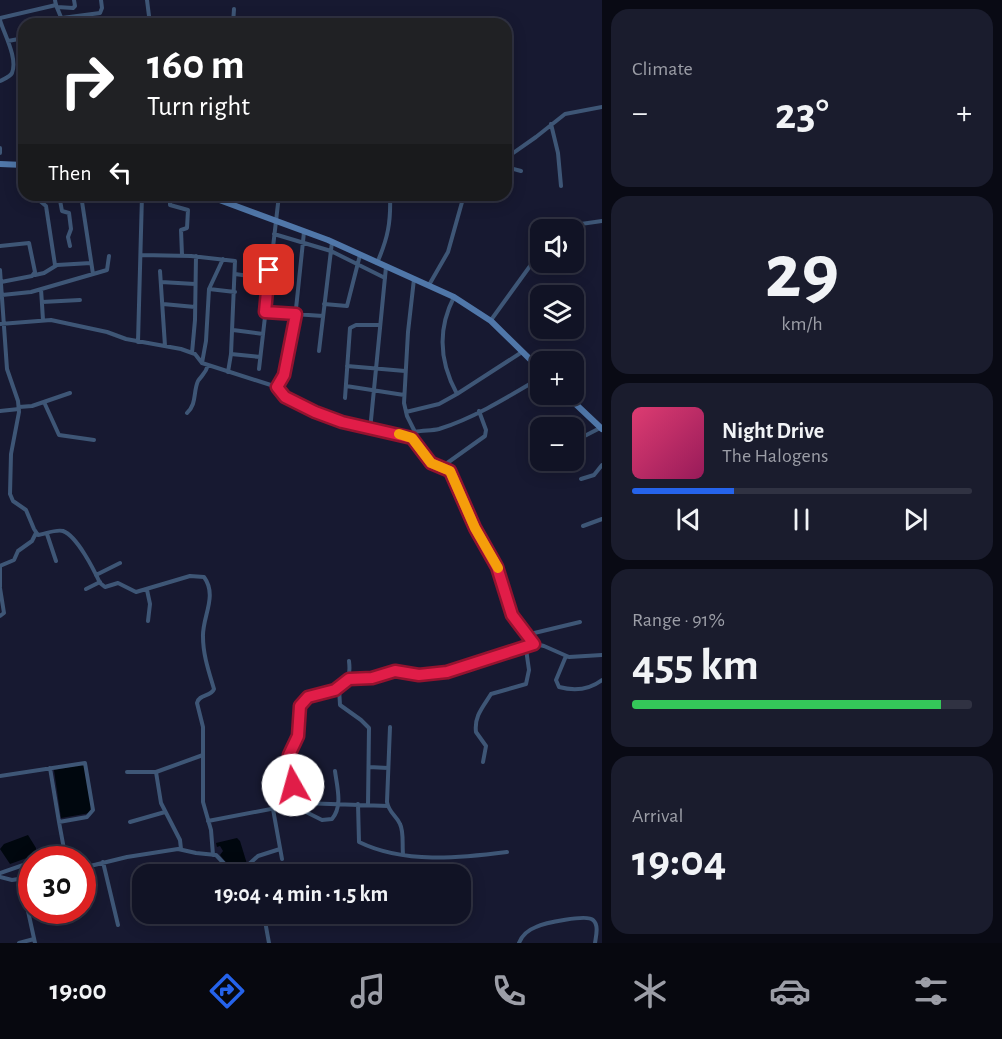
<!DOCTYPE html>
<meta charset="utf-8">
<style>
:root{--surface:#111325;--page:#1a1c2d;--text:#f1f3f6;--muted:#9c9ea7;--line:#303242;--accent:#2563eb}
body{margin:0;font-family:"Alegreya Sans",sans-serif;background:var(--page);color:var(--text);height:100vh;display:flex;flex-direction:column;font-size:22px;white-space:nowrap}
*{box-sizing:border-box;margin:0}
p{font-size:20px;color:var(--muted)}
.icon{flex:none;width:33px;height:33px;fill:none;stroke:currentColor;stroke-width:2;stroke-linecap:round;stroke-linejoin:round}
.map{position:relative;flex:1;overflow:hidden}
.sheet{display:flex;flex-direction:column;gap:9px;padding:9px;background:#090a14;width:400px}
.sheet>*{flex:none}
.top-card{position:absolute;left:18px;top:18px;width:494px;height:183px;border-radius:18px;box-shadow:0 3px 15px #0003,0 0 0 2px var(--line);background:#202124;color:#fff;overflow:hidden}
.controls{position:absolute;left:530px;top:219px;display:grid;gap:12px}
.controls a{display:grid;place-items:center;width:54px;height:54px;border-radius:12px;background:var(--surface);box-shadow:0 3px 15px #0003,0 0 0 2px var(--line);font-size:30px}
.speed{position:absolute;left:18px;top:846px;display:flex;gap:12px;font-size:30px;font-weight:700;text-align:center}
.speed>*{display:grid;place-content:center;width:78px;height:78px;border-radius:50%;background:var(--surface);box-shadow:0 3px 15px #0003,0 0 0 2px var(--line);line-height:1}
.speed .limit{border:9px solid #d22;background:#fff;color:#111}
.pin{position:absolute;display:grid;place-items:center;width:51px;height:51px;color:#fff;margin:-26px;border-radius:12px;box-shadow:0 3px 9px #0006}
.me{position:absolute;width:66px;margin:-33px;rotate:353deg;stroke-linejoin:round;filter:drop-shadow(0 0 4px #0008)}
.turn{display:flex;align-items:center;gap:21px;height:126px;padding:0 30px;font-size:27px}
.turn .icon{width:78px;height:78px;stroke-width:2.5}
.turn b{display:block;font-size:42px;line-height:51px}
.then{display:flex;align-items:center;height:57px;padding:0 30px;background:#0003;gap:12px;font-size:22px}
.big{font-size:45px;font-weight:600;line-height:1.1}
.sheet .tile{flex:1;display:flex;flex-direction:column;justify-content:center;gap:9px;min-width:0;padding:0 21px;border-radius:18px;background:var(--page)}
.sheet .dial{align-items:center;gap:0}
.dial b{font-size:78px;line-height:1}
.song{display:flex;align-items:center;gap:18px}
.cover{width:72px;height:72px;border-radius:9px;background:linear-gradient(135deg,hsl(340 70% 55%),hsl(330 70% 35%))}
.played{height:6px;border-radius:3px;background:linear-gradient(90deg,var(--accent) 30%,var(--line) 30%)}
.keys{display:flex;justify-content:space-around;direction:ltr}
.heat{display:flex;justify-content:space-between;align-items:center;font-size:33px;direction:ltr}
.charge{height:9px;border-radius:4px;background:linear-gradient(90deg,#34c759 91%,var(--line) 0)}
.trip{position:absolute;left:132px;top:864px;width:339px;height:60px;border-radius:18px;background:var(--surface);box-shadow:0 3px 15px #0003,0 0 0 2px var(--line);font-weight:600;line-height:60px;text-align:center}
.tab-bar{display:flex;height:96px;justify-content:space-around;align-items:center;background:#07080f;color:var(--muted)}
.tab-bar .icon{width:42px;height:42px}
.tab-bar .selected{color:var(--accent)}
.tab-bar b{font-size:27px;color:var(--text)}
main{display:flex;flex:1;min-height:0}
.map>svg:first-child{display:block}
</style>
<main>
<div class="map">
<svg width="602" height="943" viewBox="0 0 602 943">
<rect width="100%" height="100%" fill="#171931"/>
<path fill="#00070e" d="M86,764l6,36 -2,13 -29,5 -7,-48z
M28,835l8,13 -1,7 -25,9 -10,-15 4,-5z
M237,838l3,3 7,23 -14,7 -13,-16 3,-4 -3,-5 -3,1 -1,-4z"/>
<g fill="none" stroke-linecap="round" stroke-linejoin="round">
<path stroke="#3e5676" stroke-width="4" d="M55,0c1,9 6,14 8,24
M147,0l3,24
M57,7l16,1 2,-2 -1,-6
M0,18l56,-13
M62,18l38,-5 2,-5 -1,-8
M0,20c4,14 18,38 12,53 -2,4 -8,6 -12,8
M201,20l29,4
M233,24l1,-15
M8,41l16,-3
M551,124l7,29 3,33
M0,148v5
M506,158l30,-21 29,-23 37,-7
M506,167l15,4
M39,195l1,6 6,5 9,59
M59,195l3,16 7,2 2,16 -3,8 2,9
M81,195l12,79
M170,195v10l18,5 -1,18 -6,2 1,25
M563,230l4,-4 35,-5
M274,234l57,17 54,27
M0,246l29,-3 6,29 -3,4 -31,6
M141,255l50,1 44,5 -4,93 -3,18
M377,263c11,-25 14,-41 13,-68
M0,270l7,99 11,32 1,11 -8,42 -1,40 3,7 13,9 8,19 4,6c7,-1 18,-6 25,-4 14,5 31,39 37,52l5,4 13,-4 18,9 54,-16 14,1c14,19 -2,40 -1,60 0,18 6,35 11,52 -3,8 -15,5 -17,14l6,24v75l8,28 2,25
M160,271l5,75
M235,274l34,5
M35,275l9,-2 13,-8 34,-2
M161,282l34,2
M429,285l19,-33 16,-57
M41,289l2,31
M209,289l26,3
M2,295l29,-3 76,-22 2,-14
M454,297c-17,33 -14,66 3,97
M42,302l38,-2
M163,304l32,3
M324,304l23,2 13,-51
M265,312l58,4
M491,320l42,-58 7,-4
M0,324l51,-4 56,12 19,7 55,10 14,5 7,9 75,24 8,10 41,19 38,12 21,2 27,8 19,25 19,8 25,57 22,39 15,49 19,27 13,3 25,11 33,-2
M233,330l30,4
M138,342l4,-147
M319,351l13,-109
M192,353l3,-33 1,-64
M231,354l29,3
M202,363l4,-22 3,-52 14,-30
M347,366l58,5
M259,369l20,-174
M346,386l58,9
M277,387l7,-12 4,-30 6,-17 10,-96
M345,398l5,-70 6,-3h24
M44,402l15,33 35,5
M19,407l13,-1 38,-13
M0,411l19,-2
M406,412l33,-8 18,-10 65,-42
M187,413c10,-9 6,-21 11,-32 4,-6 8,-8 10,-16
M370,430l16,-163
M415,432c8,-2 16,-1 24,-3 35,-11 69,-32 101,-51
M412,438l3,-6 -8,-16 -3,-13 4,-71 6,-53
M573,442l27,-14
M539,460l1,-1
M443,466l42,-30 1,-6 -7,-19
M581,479l13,-4 8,-10
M583,526l19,-7
M47,534l9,27
M0,566l14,-6 4,-9 14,-10 4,-8
M96,575l24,-12
M0,587v-21
M0,588l4,25 -4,3
M86,589l14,-7
M147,590l3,14 -2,17
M526,635l54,-13
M566,656l-10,24 3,7c15,4 30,3 43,-7
M349,679l23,-1 23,-7 24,4 28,-3 87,-27
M339,688l1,17 21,15 8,8 -1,77
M390,727l-3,75c2,11 9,13 13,22 4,8 2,20 3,30
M483,762l3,-16 -10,-14c-2,-16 7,-25 15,-38l35,-10 3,-14 -3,-21
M369,767l19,1
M50,768l9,54
M127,772h29l47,-17
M156,772l5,31 19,37 1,9
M0,776l85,-13 8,47 -6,7 -28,5 7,38
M296,804c-2,-16 -9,-35 -6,-51 1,-7 8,-13 8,-21 1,-10 -2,-23 6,-31 15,-18 50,2 45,-40
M358,804l1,38c45,22 101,16 148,10
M292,805l30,15 10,-1c11,-13 5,-32 3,-48
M273,809l9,50
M208,821l94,-18 86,3
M130,822l35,-10
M38,860l26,-7
M103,862l15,63
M82,868l45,-11 51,-8 18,4 20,2 18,19
M0,873l32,-11
M233,874l15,-9 10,-9 22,-7
M0,877l12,3 20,-3
M21,879l14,64
M259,914l6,7 4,22
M19,943l15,-4
M519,943c3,-8 9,-13 17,-16 8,-4 51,-13 57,-7 6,5 3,16 2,23"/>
<path stroke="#5077a9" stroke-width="6" d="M0,164l24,1
M206,195l122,45 126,57 37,24 49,48
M565,394l37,35"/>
</g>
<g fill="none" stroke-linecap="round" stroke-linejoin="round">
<defs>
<path id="route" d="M269,270l-4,42 31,2 -12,61 -7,12 8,10 30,15 27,10 70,16 19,25 19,8 25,57 22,39 15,48 22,29 -87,28 -28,3 -24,-4 -23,7 -23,1 -14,11 -27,7 -8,9 -2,30 -9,19 4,30"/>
</defs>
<use href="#route" stroke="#92132f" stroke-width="15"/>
<use href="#route" stroke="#e11d48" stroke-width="10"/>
<path stroke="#f59e0b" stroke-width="10" d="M399,434l13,4 19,25 19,8 25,57 23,40"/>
</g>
</svg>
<div class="controls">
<a><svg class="icon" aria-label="sound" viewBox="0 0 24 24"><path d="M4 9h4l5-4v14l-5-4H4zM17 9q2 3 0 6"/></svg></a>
<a><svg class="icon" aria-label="layers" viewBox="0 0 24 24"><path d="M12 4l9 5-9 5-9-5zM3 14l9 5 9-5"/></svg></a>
<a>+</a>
<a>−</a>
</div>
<div class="speed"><div class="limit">30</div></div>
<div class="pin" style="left:269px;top:270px;background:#d93025"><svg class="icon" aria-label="arrive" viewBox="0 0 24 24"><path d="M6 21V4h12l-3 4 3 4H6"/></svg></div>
<svg class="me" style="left:293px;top:785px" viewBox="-20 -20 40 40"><circle r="19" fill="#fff"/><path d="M0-13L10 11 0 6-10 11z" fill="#e11d48"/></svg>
<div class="trip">19:04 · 4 min · 1.5 km</div>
<div class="top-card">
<div class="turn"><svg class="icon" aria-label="right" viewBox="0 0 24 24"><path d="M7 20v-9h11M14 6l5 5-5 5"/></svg><div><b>160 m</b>Turn right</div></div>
<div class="then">Then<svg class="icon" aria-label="left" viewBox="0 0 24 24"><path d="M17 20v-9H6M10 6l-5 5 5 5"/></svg></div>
</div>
</div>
<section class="sheet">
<div class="tile"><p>Climate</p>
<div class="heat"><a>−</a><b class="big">23°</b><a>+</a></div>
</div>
<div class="tile dial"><b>29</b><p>km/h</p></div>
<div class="tile">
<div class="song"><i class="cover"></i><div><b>Night Drive</b><p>The Halogens</p></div></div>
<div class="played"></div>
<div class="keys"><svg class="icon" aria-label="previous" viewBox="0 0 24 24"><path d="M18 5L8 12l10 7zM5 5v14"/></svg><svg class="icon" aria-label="pause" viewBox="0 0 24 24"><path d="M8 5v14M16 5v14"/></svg><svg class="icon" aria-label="next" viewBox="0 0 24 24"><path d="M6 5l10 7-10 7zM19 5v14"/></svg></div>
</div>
<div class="tile"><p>Range · 91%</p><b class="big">455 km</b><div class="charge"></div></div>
<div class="tile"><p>Arrival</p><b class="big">19:04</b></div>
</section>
</main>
<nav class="tab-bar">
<b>19:00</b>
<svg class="icon selected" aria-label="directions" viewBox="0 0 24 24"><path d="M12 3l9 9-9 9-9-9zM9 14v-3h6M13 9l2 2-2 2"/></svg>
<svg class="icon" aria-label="music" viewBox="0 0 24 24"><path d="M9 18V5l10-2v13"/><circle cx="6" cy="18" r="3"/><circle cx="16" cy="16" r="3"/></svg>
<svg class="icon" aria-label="phone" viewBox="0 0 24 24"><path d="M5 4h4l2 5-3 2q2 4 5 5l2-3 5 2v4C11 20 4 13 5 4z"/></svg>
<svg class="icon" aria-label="climate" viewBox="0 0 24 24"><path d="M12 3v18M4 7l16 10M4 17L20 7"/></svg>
<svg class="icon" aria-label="car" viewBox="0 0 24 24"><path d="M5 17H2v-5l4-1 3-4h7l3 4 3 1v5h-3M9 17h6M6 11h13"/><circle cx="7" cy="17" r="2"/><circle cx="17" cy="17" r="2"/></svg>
<svg class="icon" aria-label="filters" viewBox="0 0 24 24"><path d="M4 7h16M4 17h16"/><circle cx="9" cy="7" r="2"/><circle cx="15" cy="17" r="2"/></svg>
</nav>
